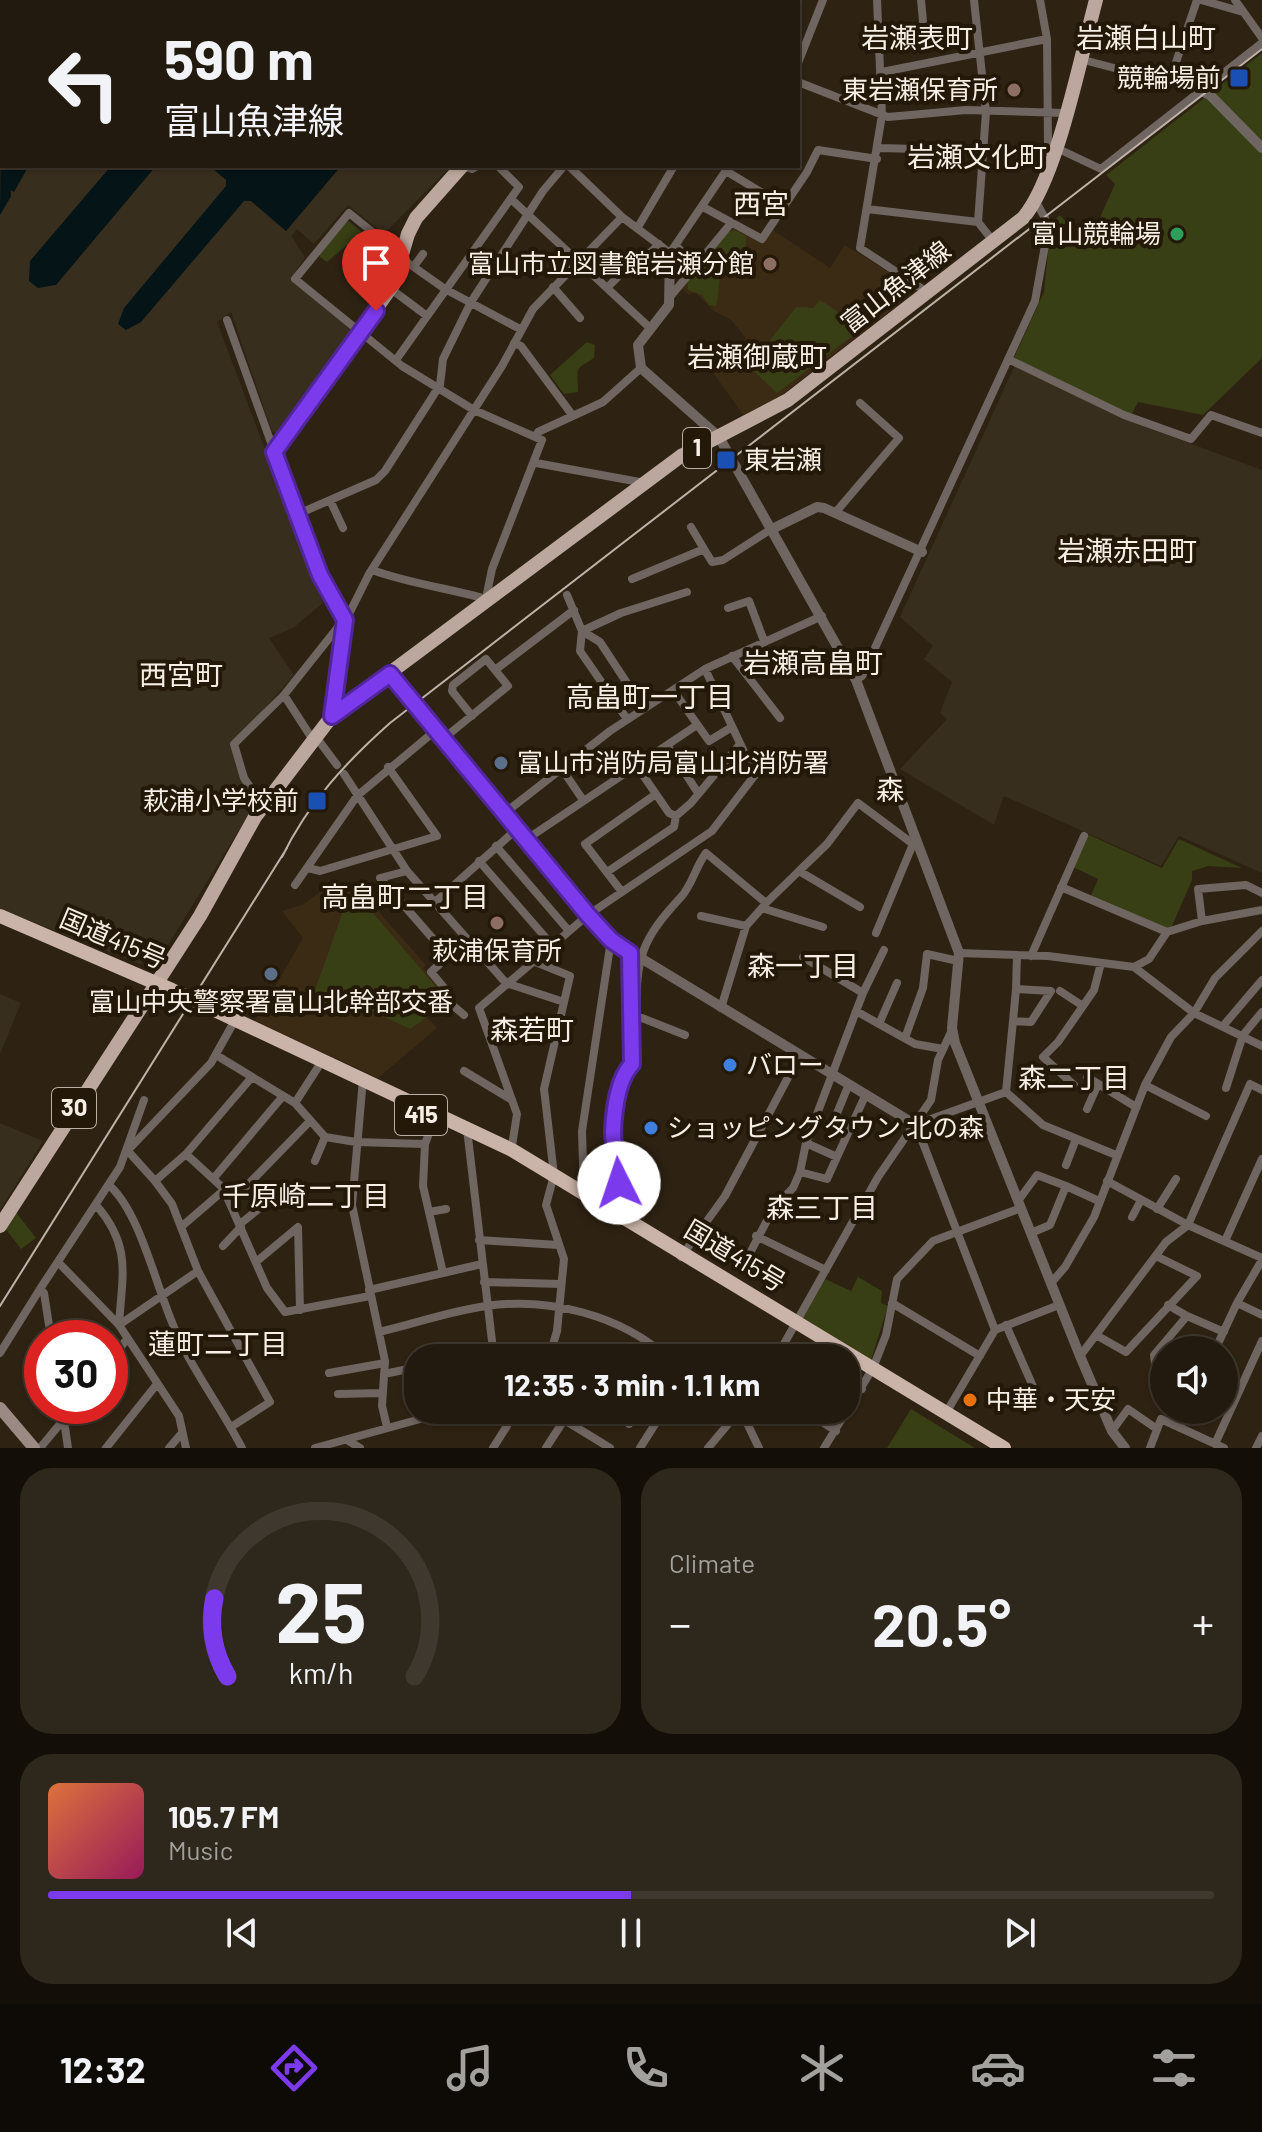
<!DOCTYPE html>
<meta charset="utf-8">
<style>
:root{--surface:#221a0e;--page:#2e271c;--text:#f1f3f6;--muted:#a2a19e;--line:#3f382e;--accent:#7c3aed}
body{margin:0;font-family:Barlow,"Noto Sans JP",sans-serif;background:var(--page);color:var(--text);height:100vh;display:flex;flex-direction:column;font-size:30px;white-space:nowrap}
*{box-sizing:border-box;margin:0}
p{font-size:26px;color:var(--muted)}
.icon{flex:none;width:44px;height:44px;fill:none;stroke:currentColor;stroke-width:2;stroke-linecap:round;stroke-linejoin:round}
.map{position:relative;height:1448px;overflow:hidden}
.sheet{display:flex;flex-direction:column;gap:20px;padding:20px;background:#130e08;flex:1}
.sheet>*{flex:none}
.guide{position:absolute;left:0px;top:0px;width:800px;height:168px;box-shadow:0 2px 6px #0004,0 0 0 2px var(--line);background:#221a0e;color:var(--text);overflow:hidden}
.fabs{position:absolute;left:1150px;top:1336px;display:grid;gap:16px}
.fabs a{display:grid;place-items:center;width:88px;height:88px;border-radius:50%;background:var(--surface);box-shadow:0 2px 6px #0004,0 0 0 2px var(--line);font-size:40px}
.speed{position:absolute;left:24px;top:1320px;display:flex;gap:16px;font-size:40px;font-weight:700;text-align:center}
.speed>*{display:grid;place-content:center;width:104px;height:104px;border-radius:50%;background:var(--surface);box-shadow:0 2px 6px #0004,0 0 0 2px var(--line);line-height:1}
.speed .limit{border:12px solid #d22;background:#fff;color:#111}
.pin{position:absolute;display:grid;place-items:center;width:68px;height:68px;color:#fff;margin:-82px -34px;border-radius:50% 50% 50% 0;rotate:-45deg;box-shadow:0 0 8px #0007}
.pin .icon{rotate:45deg}
.me{position:absolute;width:88px;margin:-44px;rotate:356deg;stroke-linejoin:round;filter:drop-shadow(0 0 6px #0008)}
.turn{display:flex;align-items:center;gap:28px;height:168px;padding:0 32px;font-size:36px}
.turn .icon{width:104px;height:104px;stroke-width:2.5}
.turn b{display:block;font-size:56px;line-height:68px}
.big{font-size:60px;font-weight:700;line-height:1.1}
.sheet .card{flex:1;display:flex;flex-direction:column;justify-content:center;gap:12px;min-width:0;padding:0 28px;border-radius:32px;background:var(--page)}
.sheet .dial{align-items:center;gap:0}
.dial svg{height:208px;overflow:visible;fill:none;stroke:var(--line);stroke-width:7;stroke-linecap:round;text-anchor:middle}
.dial text{fill:var(--text);stroke:none}
.song{display:flex;align-items:center;gap:24px}
.cover{width:96px;height:96px;border-radius:12px;background:linear-gradient(135deg,hsl(20 70% 55%),hsl(330 70% 35%))}
.played{height:8px;border-radius:4px;background:linear-gradient(90deg,var(--accent) 50%,var(--line) 50%)}
.keys{display:flex;justify-content:space-around;direction:ltr}
.heat{display:flex;justify-content:space-between;align-items:center;font-size:44px;direction:ltr}
.sheet .tiles{flex:1;display:grid;gap:20px;grid-template-columns:1fr 1fr}
.card:last-child{grid-column:span 2}
.trip{position:absolute;left:404px;top:1344px;width:456px;height:80px;border-radius:32px;background:var(--surface);box-shadow:0 2px 6px #0004,0 0 0 2px var(--line);font-weight:700;line-height:80px;text-align:center}
.tabs{display:flex;height:128px;justify-content:space-around;align-items:center;background:#0e0a06;color:var(--muted)}
.tabs .icon{width:56px;height:56px}
.tabs .current{color:var(--accent)}
.tabs b{font-size:36px;color:var(--text)}
.map>svg:first-child{display:block}
</style>
<div class="map">
<svg width="1262" height="1448" viewBox="0 0 1262 1448">
<rect width="100%" height="100%" fill="#2e2212"/>
<path fill="#3b2a14" d="M732,228l32,15 9,-13 57,38 15,-23 72,45 -141,109 -32,17 -30,-42 32,-36 -15,-18 -17,-9 -19,-19 -6,3 -7,-7z
M355,885l71,80 -3,3 18,21 -14,28 10,11 -59,50 -123,-57 48,-83 -21,-27 22,-7 17,-13z"/>
<path fill="#382e1e" d="M25,166h185l76,65 55,-65h110l-67,68 -36,-29 -34,39 -17,-15 -6,7 14,21 -15,23 66,53 -76,100 -8,-1 -41,-120 -14,10 106,281 -30,25 -24,10 25,37 -63,71 12,37 12,21 -95,154 -20,6 -140,-55v-694l11,-19v-6l2,1 13,-22z
M1015,365l120,58 127,47v403l-83,-37 -18,30 -157,-70 -10,29 -94,-56 47,-50 -7,-6 12,-31 -28,-23 9,-13 -33,-29z
M0,994l21,9 -21,51z
M0,1123l43,18 -43,69z"/>
<path fill="#383f15" d="M1262,53v305l-59,57 -65,-13 -7,13 -117,-57 30,-66 7,-69 9,-8 7,8 25,12 23,-51 -9,-9z
M348,221l28,22 -24,-2 -25,21 -7,-5v-7z
M734,230l12,6c3,18 -15,18 -22,30 -7,12 -4,27 -8,40l-7,-1 -7,-10 -14,-5 -1,-11 40,-46z
M820,300l43,28 -86,65 -28,-26 47,-60 17,1z
M587,342l8,3 -1,13c-21,13 -16,8 -16,34l-14,2 -14,-19z
M1087,834l75,34 17,-29 63,29 -34,-2 -16,5v9l-20,46 -6,4 -59,-28 -17,-4 8,-19 -25,-12z
M355,892l83,97 -12,29 -16,11 -73,-34 -8,14 -18,-8 31,-87 -4,-7z
M15,1211l21,27 -15,11 -16,-21z
M858,1277l24,14 -1,12 7,3 -17,54 -68,-42 22,-39 26,12z
M911,1409l64,39h-88z"/>
<path fill="#041417" d="M53,0h428l-429,2z
M2,74v92h23l2,3 -13,23 -4,-2 1,6 -11,19z
M111,166h45l-100,119 -18,3 -9,-7 1,-20z
M210,166h131l-55,65 -35,-30h-7l-103,121 -15,8 -8,-6 6,-16 102,-122v-6z"/>
<g fill="none" stroke-linecap="round" stroke-linejoin="round">
<path stroke="#66e5fe" stroke-width="2" stroke-dasharray="10 8" stroke-linecap="butt" d="M195,2l7,-2
M0,142l2,-3"/>
<path stroke="#6f6561" stroke-width="8" d="M627,0l3,2
M877,0l5,115 -22,133 67,44
M921,0l3,32h6
M974,0l12,112 -8,110 15,19
M1040,0l7,39 1,105 53,25 161,-126
M1201,0l42,12
M1235,0l27,38
M669,2l1,-2
M760,2l1,-2
M1142,29l42,9
M1080,59l121,32
M798,63l25,-63
M882,72l165,-33
M798,82l90,35 78,-7 98,3
M1169,83l28,-83
M879,148l163,4 12,-3
M463,166l9,3 5,-3
M569,166l53,51 48,36 59,-87
M726,171l58,35
M511,199l139,129
M703,207l59,32 45,-67 11,-22 59,9
M867,209l111,13
M638,227l36,-61
M676,246l20,19
M401,255l-52,-42 -54,66 107,87 72,44 68,30 -50,129 -7,34
M401,258l44,31 75,40
M414,266l9,-12
M553,287l27,31
M608,287l24,-25 5,4 22,-22
M391,289l36,27
M670,297l62,-75
M227,320l47,131
M514,343l7,3 52,70
M1008,359l116,56 67,24 20,-24 51,18
M396,360l123,-173 -21,-21
M536,436l2,-4 65,-30 38,-34
M536,463l109,20
M330,500l13,28
M835,513l64,-75 -39,-35
M298,514l78,-34 9,-9 55,-86 3,-26 28,-57 72,-111 21,-25
M691,527l13,22
M372,570c36,13 74,18 111,28
M632,579l72,-30 8,13 11,-2 47,-30
M567,595l15,36 18,11 44,67
M728,608l21,-7 15,40
M732,656l48,62
M495,670l79,-60
M856,680l6,-4 173,-375 11,-61 -1,-22 -9,-16
M673,690l36,51 23,-14
M284,695l29,45
M627,719l-47,-68 2,-20 39,-18 66,-21
M316,737l21,28
M443,739l65,-53 -22,-27 -33,26 -1,6 20,25
M667,745l31,48
M636,765l33,48 7,3 15,-13 49,-59
M562,769l21,31
M344,774l63,97 99,112 58,19
M263,806l-19,-28 -10,-34 50,-49 66,-83 19,-38 133,-208 31,-57 89,-92
M506,812l104,-81 95,-62 117,-53
M527,839l170,-114
M496,846l73,85
M479,861l73,84
M308,868l12,3 117,-35 -49,-69
M407,871l-27,7 68,78
M799,871l28,-27 31,-41 55,41 4,-1
M607,872l67,-45 2,-11
M295,885l62,-89 79,-66
M1061,887l106,45
M622,892l-37,-48 71,-50
M434,903l84,-75
M766,903l33,-32 61,36
M701,916l45,10 -25,82
M1202,921l-4,-32 48,-4 16,8
M746,926l16,-18 61,19
M876,933l37,-89
M959,953l89,3 86,11 15,-8 18,-27 35,-11 60,-11
M1031,956l53,-120
M803,957l60,36 21,-43
M533,961l37,15 -26,113 10,86 -8,30 18,54 -7,72 -8,27
M1134,967l60,46 68,33
M897,983l-18,41 36,20 28,5
M1016,989l-3,32 18,1 20,-31 -35,-2 1,-34
M1060,991l23,15 11,-16 7,-27
M863,993l-57,150 31,14 29,-63
M856,1011l23,13
M464,1015l-21,-18 3,-7 -15,-18 35,-33
M1223,1026l39,-46
M528,1034l28,4
M685,1035l-48,-19c-2,-58 5,-77 44,-119 11,-12 15,-31 25,-44l60,50 -4,5
M905,1038l18,-50 4,-34 31,7
M216,1055l79,48 27,-42
M464,1071l48,29
M1087,1077l49,30
M363,1079l-11,126 33,156 -3,45 5,21
M1074,1085l-31,-28 15,-15 25,-36
M1145,1085l61,31
M1226,1088l17,-53 19,-23
M1006,1092l7,-71
M295,1103l30,34
M1087,1109l11,-25
M835,1118l14,-34
M917,1124l89,-32 37,33 73,30
M916,1125l79,205
M467,1129l27,229
M806,1143l-6,29 27,7 10,-22
M425,1144l11,-30
M131,1147l80,-84 24,-43
M127,1150l28,31 31,-27 37,34 44,100 18,24 85,-16
M511,1152l6,-38 -38,-106 109,-93 124,-84 43,-56 -50,-106
M186,1154l66,-77
M315,1161l10,-24 31,5 69,2 -2,42 6,26
M1066,1165l10,-26
M213,1179l70,-83
M155,1181l17,23 26,67 72,131 -39,25
M1107,1181l81,44 74,33
M110,1186c34,31 49,117 73,161 18,35 41,66 59,101
M1066,1186l33,15
M584,1193l-2,-62 29,-191
M1018,1201l19,-26 29,11 -16,39 -19,8
M230,1203l80,-82
M97,1206c35,41 25,69 22,119
M1157,1209l19,-30
M614,1214l7,-53 -8,-26 8,-59 11,-12 -2,-111
M1132,1217l9,-17
M240,1224l26,-21
M181,1227l43,-37
M756,1236l70,34
M479,1240l79,5
M1225,1241l37,-82
M223,1246l18,-19
M749,1255l25,-48 19,-19 7,-16
M681,1257l44,-61 75,-141
M58,1262l61,63 60,91 7,32
M256,1262l42,-35 2,83
M443,1273l39,-9
M484,1282l77,2
M1051,1283l14,-16 29,-50 51,-132 26,-48 23,-24 21,-35 47,-47
M369,1290l74,-17 -14,-61 17,-3
M892,1303l88,53
M1237,1303l25,12
M1187,1316l37,16
M119,1325l79,-54
M1006,1325l29,66
M379,1332c35,-8 71,-21 107,-26 63,-9 135,9 182,52
M1096,1335l30,17 71,-76 -41,-20
M51,1338l-7,-45 -4,-4 80,-122 24,-67
M1215,1350l22,-47 25,-43
M781,1351l15,7
M0,1353l40,-64
M1080,1356l86,-114 22,-17 62,-141 12,6
M456,1358l37,-8
M776,1358l102,-181 53,-77 7,-40 14,-30
M110,1361l17,-22
M1164,1368l-9,-4 -1,-9 33,-39 -19,-11
M329,1373l56,-10
M384,1374l34,-7
M846,1382l16,7
M338,1394l45,-1
M62,1406l6,42
M548,1410l62,38
M627,1410l2,14
M733,1410l13,11 13,27
M803,1410l33,21
M946,1413l49,-83 64,-25
M1180,1428l7,-18
M1112,1431l16,-22 29,20
M347,1440l13,8
M1215,1444l47,-103
M40,1448l35,-42
M106,1448l51,-64
M169,1448l12,-14
M315,1448l138,-38
M493,1448l14,-22 -4,-16
M546,1448l18,-28
M640,1448l24,-38
M708,1448l32,-38
M824,1448l49,-80 13,-33 11,-56 36,-38 88,-33
M1150,1448l11,-29 63,29
M1256,1448l6,-12"/>
<path stroke="#6f6561" stroke-width="10" d="M1201,91l9,4 52,53
M670,253l-1,52 -31,40 3,23 78,69 137,243 103,273 -7,75 3,15 125,313 32,75 13,17
M770,530l47,-23 7,1 98,44
M390,674l221,266 305,185"/>
<path stroke="#9a8a83" stroke-width="12" d="M0,1408l34,40"/>
<path stroke="#bba79d" stroke-width="14" d="M604,2l2,-2
M332,716l349,-260 107,-56 235,-182c34,-39 58,-163 73,-218
M0,1226l200,-310 55,-99 77,-101 13,-96 -25,-45 -46,-123 119,-167 15,-51 8,-16 46,-52"/>
<path stroke="#cab4a9" stroke-width="14" d="M0,916l172,74 340,160 492,298"/>
<path stroke="#bdb3a8" stroke-width="2" d="M282,857c26,-54 64,-95 108,-134l872,-674
M0,1306l287,-458"/>
</g>
<g fill="none" stroke-linecap="round" stroke-linejoin="round">
<defs>
<path id="route" d="M376,311l-102,141 46,123 25,45 -13,96 58,-42 198,241 23,25 19,13 2,111c-15,16 -18,46 -19,68 0,19 9,26 6,51"/>
</defs>
<use href="#route" stroke="#51269a" stroke-width="20"/>
<use href="#route" stroke="#7c3aed" stroke-width="14"/>
</g>
<g fill="#1a4fb4" stroke="#241808" stroke-width="3">
<rect x="1229" y="68" width="20" height="20" rx="4"/>
<rect x="716" y="450" width="20" height="20" rx="4"/>
<rect x="307" y="791" width="20" height="20" rx="4"/>
</g>
<g fill="#8d6e63" stroke="#241808" stroke-width="3">
<circle cx="1014" cy="90" r="8"/>
<circle cx="770" cy="264" r="8"/>
<circle cx="497" cy="923" r="8"/>
</g>
<circle fill="#2e9e5b" stroke="#241808" stroke-width="3" cx="1177" cy="234" r="8"/>
<g fill="#5c6f8a" stroke="#241808" stroke-width="3">
<circle cx="501" cy="763" r="8"/>
<circle cx="271" cy="974" r="8"/>
</g>
<g fill="#3f7fe0" stroke="#241808" stroke-width="3">
<circle cx="730" cy="1065" r="8"/>
<circle cx="651" cy="1128" r="8"/>
</g>
<circle fill="#e8710a" stroke="#241808" stroke-width="3" cx="970" cy="1400" r="8"/>
<g text-anchor="middle" stroke-width="8" stroke-linejoin="round" paint-order="stroke">
<g fill="#241808" stroke="#b8aea3" stroke-width="2">
<rect x="683" y="428" width="28" height="40" rx="6"/>
<rect x="52" y="1088" width="44" height="40" rx="6"/>
<rect x="395" y="1095" width="52" height="40" rx="6"/>
</g>
<g font-size="24" font-weight="bold" fill="#f7efe5">
<text x="697" y="456">1</text>
<text x="74" y="1116">30</text>
<text x="421" y="1123">415</text>
</g>
<g font-size="26" fill="#f7efe5" stroke="#241808" text-anchor="end">
<text x="1221" y="87">競輪場前</text>
<text x="998" y="99">東岩瀬保育所</text>
<text x="1161" y="243">富山競輪場</text>
<text x="754" y="273">富山市立図書館岩瀬分館</text>
<text x="744" y="469" text-anchor="start">東岩瀬</text>
<text x="517" y="772" text-anchor="start">富山市消防局富山北消防署</text>
<text x="299" y="810">萩浦小学校前</text>
<text x="497" y="960" text-anchor="middle">萩浦保育所</text>
<text x="271" y="1011" text-anchor="middle">富山中央警察署富山北幹部交番</text>
<text x="746" y="1074" text-anchor="start">バロー</text>
<text x="667" y="1137" text-anchor="start">ショッピングタウン 北の森</text>
<text x="986" y="1409" text-anchor="start">中華・天安</text>
</g>
<g font-size="26" fill="#f7efe5" stroke="#241808">
<text transform="translate(896 287) rotate(-38)" y="9">富山魚津線</text>
<text transform="translate(113 939) rotate(23)" y="9">国道415号</text>
<text transform="translate(735 1256) rotate(31)" y="9">国道415号</text>
</g>
<g font-size="28" fill="#f7efe5" stroke="#241808">
<text x="917" y="48">岩瀬表町</text>
<text x="1146" y="48">岩瀬白山町</text>
<text x="977" y="167">岩瀬文化町</text>
<text x="761" y="214">西宮</text>
<text x="757" y="367">岩瀬御蔵町</text>
<text x="1127" y="561">岩瀬赤田町</text>
<text x="813" y="673">岩瀬高畠町</text>
<text x="181" y="685">西宮町</text>
<text x="650" y="707">高畠町一丁目</text>
<text x="890" y="800">森</text>
<text x="405" y="907">高畠町二丁目</text>
<text x="803" y="976">森一丁目</text>
<text x="532" y="1040">森若町</text>
<text x="1074" y="1088">森二丁目</text>
<text x="306" y="1206">千原崎二丁目</text>
<text x="822" y="1218">森三丁目</text>
<text x="218" y="1354">蓮町二丁目</text>
</g>
</g>
</svg>
<div class="fabs">
<a><svg class="icon" aria-label="sound" viewBox="0 0 24 24"><path d="M4 9h4l5-4v14l-5-4H4zM17 9q2 3 0 6"/></svg></a>
</div>
<div class="speed"><div class="limit">30</div></div>
<div class="pin" style="left:376px;top:311px;background:#d93025"><svg class="icon" aria-label="arrive" viewBox="0 0 24 24"><path d="M6 21V4h12l-3 4 3 4H6"/></svg></div>
<svg class="me" style="left:619px;top:1183px" viewBox="-20 -20 40 40"><circle r="19" fill="#fff"/><path d="M0-13L10 11 0 6-10 11z" fill="#7c3aed"/></svg>
<div class="trip">12:35 · 3 min · 1.1 km</div>
<div class="guide">
<div class="turn"><svg class="icon" aria-label="left" viewBox="0 0 24 24"><path d="M17 20v-9H6M10 6l-5 5 5 5"/></svg><div><b>590 m</b>富山魚津線</div></div>
</div>
</div>
<section class="sheet">
<div class="tiles">
<div class="card dial"><svg viewBox="0 0 100 80">
<path d="M14 69A42 42 0 1 1 86 69"/>
<path d="M14 69A42 42 0 0 1 9 39" stroke="#7c3aed"/>
<text x="50" y="56" font-size="32" font-weight="700">25</text>
<text x="50" y="72" font-size="11">km/h</text>
</svg></div>
<div class="card"><p>Climate</p>
<div class="heat"><a>−</a><b class="big">20.5°</b><a>+</a></div>
</div>
<div class="card">
<div class="song"><i class="cover"></i><div><b>105.7 FM</b><p>Music</p></div></div>
<div class="played"></div>
<div class="keys"><svg class="icon" aria-label="previous" viewBox="0 0 24 24"><path d="M18 5L8 12l10 7zM5 5v14"/></svg><svg class="icon" aria-label="pause" viewBox="0 0 24 24"><path d="M8 5v14M16 5v14"/></svg><svg class="icon" aria-label="next" viewBox="0 0 24 24"><path d="M6 5l10 7-10 7zM19 5v14"/></svg></div>
</div>
</div>
</section>
<nav class="tabs">
<b>12:32</b>
<svg class="icon current" aria-label="directions" viewBox="0 0 24 24"><path d="M12 3l9 9-9 9-9-9zM9 14v-3h6M13 9l2 2-2 2"/></svg>
<svg class="icon" aria-label="music" viewBox="0 0 24 24"><path d="M9 18V5l10-2v13"/><circle cx="6" cy="18" r="3"/><circle cx="16" cy="16" r="3"/></svg>
<svg class="icon" aria-label="phone" viewBox="0 0 24 24"><path d="M5 4h4l2 5-3 2q2 4 5 5l2-3 5 2v4C11 20 4 13 5 4z"/></svg>
<svg class="icon" aria-label="climate" viewBox="0 0 24 24"><path d="M12 3v18M4 7l16 10M4 17L20 7"/></svg>
<svg class="icon" aria-label="car" viewBox="0 0 24 24"><path d="M5 17H2v-5l4-1 3-4h7l3 4 3 1v5h-3M9 17h6M6 11h13"/><circle cx="7" cy="17" r="2"/><circle cx="17" cy="17" r="2"/></svg>
<svg class="icon" aria-label="filters" viewBox="0 0 24 24"><path d="M4 7h16M4 17h16"/><circle cx="9" cy="7" r="2"/><circle cx="15" cy="17" r="2"/></svg>
</nav>
